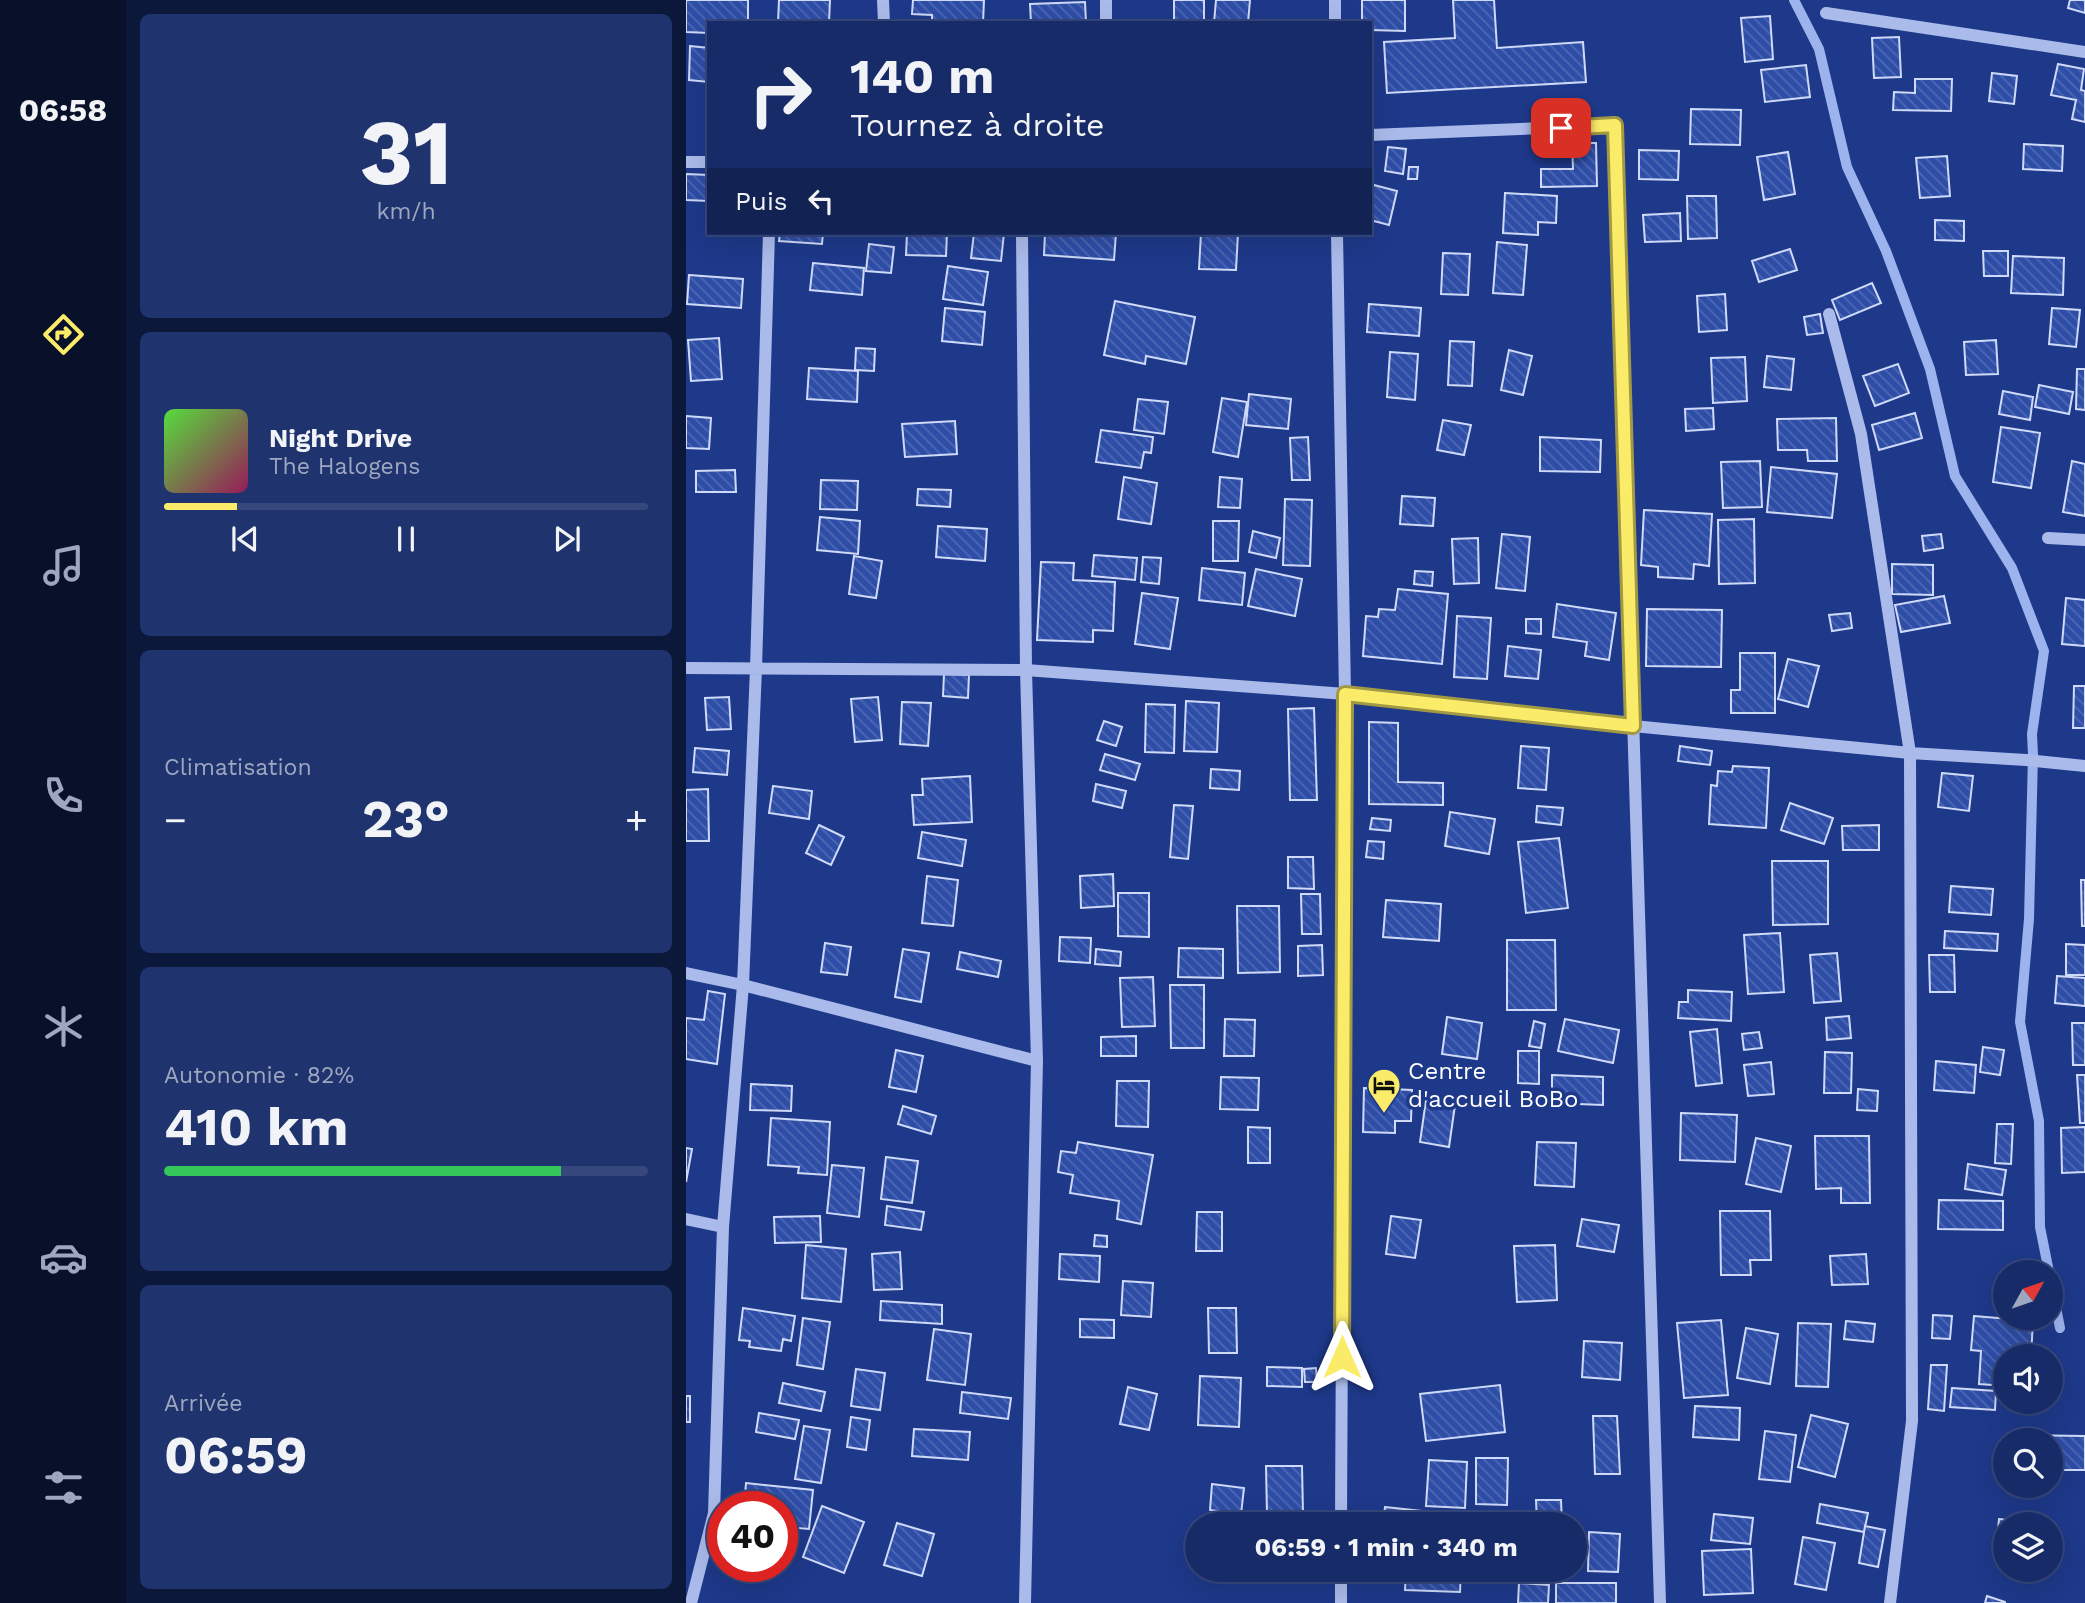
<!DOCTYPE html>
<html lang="fr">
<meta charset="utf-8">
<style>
:root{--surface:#162b68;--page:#1f336e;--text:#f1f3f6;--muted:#9ea7c0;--line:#35477c;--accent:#faec69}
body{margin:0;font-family:"Work Sans",sans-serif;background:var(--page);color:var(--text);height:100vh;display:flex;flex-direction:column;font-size:26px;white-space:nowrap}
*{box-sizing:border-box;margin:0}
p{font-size:23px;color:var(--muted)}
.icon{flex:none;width:38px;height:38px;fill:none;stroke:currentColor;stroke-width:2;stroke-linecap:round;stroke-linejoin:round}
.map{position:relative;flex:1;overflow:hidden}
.details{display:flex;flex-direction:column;gap:14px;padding:14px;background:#0c1839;width:560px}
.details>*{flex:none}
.top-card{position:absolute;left:21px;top:21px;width:665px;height:214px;border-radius:0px;box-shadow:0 7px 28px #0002,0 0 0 2px var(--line);background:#162b68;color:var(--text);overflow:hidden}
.needle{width:46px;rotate:50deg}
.fabs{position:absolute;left:1307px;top:1260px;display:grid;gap:14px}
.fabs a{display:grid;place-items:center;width:70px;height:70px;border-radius:50%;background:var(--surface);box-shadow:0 7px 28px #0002,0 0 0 2px var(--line);font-size:35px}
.speed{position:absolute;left:21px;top:1491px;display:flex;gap:14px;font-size:35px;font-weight:700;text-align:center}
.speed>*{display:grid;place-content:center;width:91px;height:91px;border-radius:50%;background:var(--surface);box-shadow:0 7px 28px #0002,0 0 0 2px var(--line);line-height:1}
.speed .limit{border:10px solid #d22;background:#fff;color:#111}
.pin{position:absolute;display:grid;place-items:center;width:60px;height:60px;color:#fff;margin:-30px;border-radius:14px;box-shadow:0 4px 10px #0006}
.me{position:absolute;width:77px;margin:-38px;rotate:0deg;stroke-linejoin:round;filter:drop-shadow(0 0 5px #0008)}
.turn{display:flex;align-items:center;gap:24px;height:147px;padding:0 28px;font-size:32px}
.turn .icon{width:91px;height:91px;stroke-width:2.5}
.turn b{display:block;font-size:49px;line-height:60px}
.then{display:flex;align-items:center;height:66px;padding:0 28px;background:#0003;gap:14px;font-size:26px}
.big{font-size:52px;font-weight:700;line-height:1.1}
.details .tile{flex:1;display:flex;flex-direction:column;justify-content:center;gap:10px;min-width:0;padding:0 24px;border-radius:10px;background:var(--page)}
.details .dial{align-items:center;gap:0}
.dial b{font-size:91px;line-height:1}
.song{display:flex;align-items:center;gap:21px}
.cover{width:84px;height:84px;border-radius:10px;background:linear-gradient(135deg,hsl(110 70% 55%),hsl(330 70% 35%))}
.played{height:7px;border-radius:4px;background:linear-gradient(90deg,var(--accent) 15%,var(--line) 15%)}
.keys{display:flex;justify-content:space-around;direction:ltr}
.heat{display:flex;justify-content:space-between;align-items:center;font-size:38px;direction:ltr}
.charge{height:10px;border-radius:5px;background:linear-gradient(90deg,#34c759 82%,var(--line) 0)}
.trip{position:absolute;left:499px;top:1512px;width:402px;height:70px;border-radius:35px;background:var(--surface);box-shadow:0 7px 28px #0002,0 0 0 2px var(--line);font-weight:700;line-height:70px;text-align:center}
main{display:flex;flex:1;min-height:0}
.dock{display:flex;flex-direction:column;width:126px;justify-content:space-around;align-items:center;background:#09112a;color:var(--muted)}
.dock .icon{width:49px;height:49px}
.dock .on{color:var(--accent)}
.dock b{font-size:32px;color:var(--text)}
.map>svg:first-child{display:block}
</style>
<main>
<nav class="dock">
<b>06:58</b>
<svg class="icon on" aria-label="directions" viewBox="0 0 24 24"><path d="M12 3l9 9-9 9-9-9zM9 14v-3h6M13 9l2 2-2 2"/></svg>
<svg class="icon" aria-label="music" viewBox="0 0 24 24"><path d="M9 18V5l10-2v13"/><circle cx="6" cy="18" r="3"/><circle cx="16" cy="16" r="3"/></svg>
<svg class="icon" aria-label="phone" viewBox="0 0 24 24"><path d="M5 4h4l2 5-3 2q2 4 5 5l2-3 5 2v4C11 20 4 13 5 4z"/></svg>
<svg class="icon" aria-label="climate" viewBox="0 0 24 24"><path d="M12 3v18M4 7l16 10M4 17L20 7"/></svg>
<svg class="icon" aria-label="car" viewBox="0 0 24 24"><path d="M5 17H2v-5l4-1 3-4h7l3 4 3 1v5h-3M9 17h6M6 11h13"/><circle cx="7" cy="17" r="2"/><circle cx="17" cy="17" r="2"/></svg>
<svg class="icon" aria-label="filters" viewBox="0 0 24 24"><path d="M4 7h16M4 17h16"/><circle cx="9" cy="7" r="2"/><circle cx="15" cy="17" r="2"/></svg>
</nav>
<section class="details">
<div class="tile dial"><b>31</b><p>km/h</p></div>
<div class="tile">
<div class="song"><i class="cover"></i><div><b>Night Drive</b><p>The Halogens</p></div></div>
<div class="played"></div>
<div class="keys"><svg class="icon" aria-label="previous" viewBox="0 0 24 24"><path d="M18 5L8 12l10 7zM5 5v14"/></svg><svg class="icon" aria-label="pause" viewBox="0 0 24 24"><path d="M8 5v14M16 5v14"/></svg><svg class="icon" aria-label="next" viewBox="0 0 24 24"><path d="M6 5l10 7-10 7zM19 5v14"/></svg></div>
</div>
<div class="tile"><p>Climatisation</p>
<div class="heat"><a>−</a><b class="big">23°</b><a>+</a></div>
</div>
<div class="tile"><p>Autonomie · 82%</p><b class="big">410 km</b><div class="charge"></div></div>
<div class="tile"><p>Arrivée</p><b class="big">06:59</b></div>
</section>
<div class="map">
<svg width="1399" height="1603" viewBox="0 0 1399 1603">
<defs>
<pattern id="building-back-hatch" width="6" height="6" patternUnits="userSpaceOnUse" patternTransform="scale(1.75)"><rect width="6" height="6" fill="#2e4da7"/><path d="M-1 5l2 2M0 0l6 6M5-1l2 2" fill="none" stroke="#4d68b4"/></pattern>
</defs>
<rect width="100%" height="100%" fill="#1e398a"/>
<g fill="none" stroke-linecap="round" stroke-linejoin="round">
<path stroke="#9db3ed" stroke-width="10" d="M1108,0l25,49 28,118 39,84 44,118 25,107 57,92 32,83 -12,83 1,21 -4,164 -9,103 19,99 1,106 9,45
M1365,1282l9,46"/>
</g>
<path fill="url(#building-back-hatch)" stroke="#cfdaf8" stroke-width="2" d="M0,0h62v23h-39v10l-23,-1z
M93,0h51l-1,23h-51z
M227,0h71l-1,23h-51v-8l-20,-1z
M488,0h30v23h-30z
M530,0h34l-2,23h-34z
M676,0h43v31l-35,-1v-7h-8z
M767,0h41l3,48 86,-6 3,40 -199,11 -3,-51 71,-4z
M1384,0h15v13l-17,-5z
M399,2l1,21h-55l-1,-19z
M1084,16l3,43 -28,3 -4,-44z
M1213,37l2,40 -27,1 -2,-40z
M4,46l19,2v34l-20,-2z
M1372,64l26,5 -3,21 4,1v31l-13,-3 4,-19 -25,-5z
M1120,65l4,32 -45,5 -4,-32z
M1306,73l25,3 -3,28 -25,-3z
M1229,79h37l-1,32 -58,-1 1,-18 21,1z
M1005,109l50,1 -1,35 -50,-1z
M886,143h24l1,43 -56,1v-18h32z
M1338,144l39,2 -1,25 -39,-2z
M702,147l18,2 -3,25 -18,-3z
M953,150l40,1 -1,29 -39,-1z
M1102,152l7,42 -31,6 -7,-43z
M1261,156l3,40 -30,2 -4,-40z
M723,167h9l-1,12h-9z
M0,174l23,1v26l-23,-1z
M684,184l27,7 -8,34 -19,-5z
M819,193l52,3 -1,27 -18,-1v13l-35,-2z
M1001,196h29l1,42 -29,1z
M994,213l1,28 -36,1 -2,-27z
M1249,220l29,1v20l-29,-1z
M94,233h43l-1,11 -43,-3z
M221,233h40l-1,23 -40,-1z
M288,233h30l-3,28 -30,-3z
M359,233h71l-2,27 -70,-5z
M515,233h37l-2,37 -37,-1z
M811,242l30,3 -4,50 -30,-2z
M183,244l25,3 -3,26 -25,-2z
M1104,249l7,21 -38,12 -7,-21z
M1297,251h25v25h-24z
M757,253l27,1 -2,41 -27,-1z
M1327,256l51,2 -1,37 -52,-2z
M127,263l51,5 -2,27 -52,-5z
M262,266l40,6 -5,33 -40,-6z
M3,275l54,4 -2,29 -54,-4z
M1186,283l9,20 -41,17 -8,-20z
M1039,294l2,36 -28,2 -2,-36z
M429,301l80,16 -9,47 -40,-8 -1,8 -41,-9z
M683,304l52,4 -2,28 -52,-4z
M259,308l40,4 -3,33 -40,-4z
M1366,308l28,2 -4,37 -27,-3z
M1134,314l3,19 -16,2 -3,-18z
M33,338l3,41 -31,2 -3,-41z
M1310,340l2,34 -32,1 -2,-33z
M764,341l24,1 -2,44 -24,-1z
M170,348l19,1 -1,22 -19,-1z
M823,350l23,6 -9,39 -22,-5z
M704,352l28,2 -3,46 -28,-3z
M1081,356l27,3 -3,31 -27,-3z
M1059,357l2,44 -34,2 -2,-45z
M1212,364l11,29 -34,13 -12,-30z
M123,368l49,3 -1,31 -50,-3z
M1391,369h8v41l-9,-1z
M1353,385l34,7 -4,22 -34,-7z
M1317,391l30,6 -3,23 -31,-6z
M563,394l42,5 -3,30 -42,-4z
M536,398l25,4 -9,55 -25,-5z
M452,399l30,3 -4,32 -30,-4z
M1027,408l1,21 -28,2 -1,-22z
M1229,413l7,25 -43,12 -7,-25z
M0,416l25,2 -2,31 -23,-1z
M1150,418l1,43h-29l-1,-11h-29l-1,-31z
M757,420l28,5 -7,30 -27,-5z
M269,421l2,33 -52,3 -3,-33z
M1315,427l39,6 -9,55 -38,-6z
M415,430l52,7 -2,16 -7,-1 -3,16 -45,-6z
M622,437l2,43h-18l-2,-42z
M854,437l61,3 -1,32 -60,-1z
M1074,461l2,46 -39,1 -2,-46z
M1386,461l13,3v52l-22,-4z
M1085,467l66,7 -5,44 -65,-6z
M49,470l1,22h-40v-21z
M438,477l33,6 -6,41 -33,-5z
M534,477l22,2 -2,29 -22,-1z
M135,480l37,1 -1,29 -37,-1z
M232,489l33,1 -1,17 -33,-2z
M716,496l33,2 -2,28 -33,-2z
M599,499l27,1 -2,66 -27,-1z
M958,510l68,4 -3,52 -15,-2 -1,15 -35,-2v-10l-17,-2z
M134,517l40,4 -2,33 -41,-4z
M1068,519l1,64 -36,1 -1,-64z
M527,521h26l-1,40h-25z
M252,526l49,3 -2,32 -49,-4z
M567,531l27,7 -4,20 -27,-6z
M816,534l28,3 -5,54 -29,-3z
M1255,534l2,14 -19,3 -2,-15z
M792,538l1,45 -25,1 -2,-45z
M408,555l43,3 -2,22 -43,-4z
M168,556l28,5 -6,37 -27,-4z
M457,557l18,1 -2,26 -18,-2z
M355,562l33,1 -1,17 42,2 -2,49 -20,-1v12l-56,-2z
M1206,564l41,1v30l-41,-1z
M516,568l43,5 -3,32 -43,-5z
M570,569l46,10 -7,37 -47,-10z
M729,571l18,1 -1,14 -18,-2z
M712,589l50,5 -6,70 -79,-8 3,-40 12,1 1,-8 16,1z
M456,593l36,5 -8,51 -35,-5z
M1258,596l6,27 -49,9 -6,-27z
M1380,598l19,2v46l-23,-2z
M871,604l59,9 -7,47 -24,-4 2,-14 -34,-5z
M961,609l75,1 -1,57 -75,-1z
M1164,613l2,15 -20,3 -3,-16z
M771,616l34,2 -4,61 -33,-2z
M840,619h15v15l-15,-1z
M822,646l33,4 -3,29 -33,-3z
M1054,653h35v60h-44v-23h9z
M1102,659l31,7 -11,41 -30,-8z
M258,674l25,1 -1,23 -25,-2z
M1388,686h11v42h-12z
M43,697l2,32 -24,1 -2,-32z
M192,697l4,43 -27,2 -4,-43z
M500,701l33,2 -2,49 -33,-1z
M216,702l29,1 -3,43 -28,-2z
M460,704l29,1 -1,48 -29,-1z
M628,708l3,92h-27l-2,-91z
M418,721l18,6 -6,19 -19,-6z
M683,722l29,1v59l45,1v22l-74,-1z
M835,746l28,2 -3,42 -28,-2z
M994,746l32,5 -2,14 -32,-4z
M9,748l34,3 -2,24 -34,-3z
M419,754l35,10 -5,16 -35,-10z
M1047,766l36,2 -3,60 -57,-4 2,-39 6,1 1,-15 14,1z
M525,769l29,2 -1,19 -29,-2z
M1256,773l31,3 -4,35 -31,-4z
M284,776l2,46 -58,3 -2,-30h11l-1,-16z
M410,784l30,7 -4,17 -29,-7z
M87,786l39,5 -3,28 -40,-6z
M22,789l1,52h-23v-51z
M1104,803l43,15 -9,26 -43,-14z
M488,805l19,1 -5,53 -18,-2z
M851,806l26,2 -2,17 -25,-3z
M764,812l45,7 -6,35 -44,-8z
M686,818l19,2 -1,11 -20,-2z
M133,825l25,12 -13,28 -25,-12z
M1193,825v25h-36l-1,-24z
M236,832l44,8 -4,26 -44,-8z
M873,838l9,70 -42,5 -8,-71z
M682,841l16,1 -1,17 -17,-2z
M602,857h25l1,32 -26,-1z
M1086,861h56v63l-55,1z
M427,874l1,32 -33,2 -1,-32z
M241,876l31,4 -5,46 -31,-3z
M1395,880h4v46h-3z
M1265,886l42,3 -2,26 -42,-3z
M432,893h31v44l-31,-1z
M615,894h19l1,40h-19z
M700,900l55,4 -2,37 -56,-4z
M551,906h42l1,66 -42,1z
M1259,931l53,3 -1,17 -53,-3z
M1094,933l4,59 -36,2 -4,-59z
M374,937l31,1 -1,25 -31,-2z
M821,940h48l1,70h-49z
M139,943l26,4 -4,28 -26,-3z
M1380,944l19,1v30h-19z
M636,945l1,30 -25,1v-30z
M493,948l44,1v29l-45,-1z
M217,949l26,4 -8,49 -26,-5z
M410,949l25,3 -1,14 -25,-2z
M274,952l41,9 -3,16 -41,-8z
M1151,953l4,48 -27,2 -4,-48z
M1243,955h25l1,37h-25z
M1371,976l28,2v28l-30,-3z
M467,977l2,49 -33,1 -2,-49z
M484,985h34v63h-33z
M1002,990l44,2 -1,29 -53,-3 1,-16h9z
M22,991l17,3 -8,70 -31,-5v-41l18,2z
M1163,1016l2,22 -24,2 -1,-22z
M761,1017l35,6 -5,36 -35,-5z
M539,1019l30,1 -1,36h-30z
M879,1019l54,11 -6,33 -55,-12z
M848,1021l11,3 -4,24 -12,-2z
M1386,1023h13v42h-12z
M1031,1029l5,54 -26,3 -6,-54z
M1073,1032l3,16 -18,2 -2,-16z
M450,1036v20h-35v-19z
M1297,1047l21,3 -4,25 -20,-3z
M210,1050l27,6 -7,36 -27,-5z
M832,1051h21v33l-21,-1z
M1139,1052l27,1 -1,40h-27z
M1250,1061l40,4 -2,28 -40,-3z
M1085,1062l3,32 -26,2 -4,-31z
M866,1075l51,2v28l-51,-2z
M1391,1075h8v48h-5z
M535,1077l38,1 -1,32 -38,-1z
M431,1081h32l-1,46 -32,-1z
M65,1084l41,2 -1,25 -41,-1z
M678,1088l48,2 -1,31h-16v12l-32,-1z
M1172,1089l20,2 -1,20 -20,-1z
M740,1100l29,5 -6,42 -29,-5z
M217,1106l33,10 -5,18 -33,-10z
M995,1113l56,2 -2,47 -55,-2z
M85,1118l59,4 -3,53 -29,-2 1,-6 -31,-2z
M1311,1124h16l-2,40 -16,-1z
M562,1127l22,1v35h-22z
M1399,1127v45l-23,1 -1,-45z
M1129,1136h54l1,67h-29v-15l-25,1z
M1070,1138l35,8 -10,46 -35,-8z
M392,1142l75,13 -12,69 -24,-5 2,-18 -49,-8 3,-18 -15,-3 3,-21 15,2z
M851,1142l39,1 -2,44 -39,-2z
M0,1148l6,1 -6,33z
M200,1157l32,4 -6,42 -31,-4z
M1282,1164l38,6 -4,25 -37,-6z
M146,1165l32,3 -5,49 -32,-4z
M1253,1200l64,1v29l-65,-1z
M201,1206l37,6 -3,18 -36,-5z
M1034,1211h50l1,49h-21l1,15h-30z
M511,1212h25v39h-26z
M134,1216l1,26 -46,1 -1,-26z
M705,1216l30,4 -6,38 -29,-4z
M896,1219l37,6 -5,27 -37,-6z
M409,1235l12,1v11l-13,-1z
M120,1245l40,4 -5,53 -39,-4z
M869,1245l2,55 -40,2 -3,-56z
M214,1252l2,37 -28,1 -2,-36z
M374,1254l40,2 -1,26 -40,-3z
M1180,1254l2,30 -36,1 -2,-29z
M437,1281l30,2 -2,34 -30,-2z
M195,1301l61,4v19l-62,-4z
M57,1308l52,8 -4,25 -8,-2 -2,12 -32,-4 1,-6 -11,-1z
M522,1308h28l1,45h-28z
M1247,1315l19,1 -2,23 -18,-1z
M1288,1316l59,5 -2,35h-25v30l-27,-2 2,-33 -10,-1z
M117,1318l27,4 -7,47 -26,-4z
M394,1319l34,1v18l-34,-1z
M1035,1320l7,75 -44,3 -7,-75z
M1160,1321l29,3 -2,18 -29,-3z
M1112,1323l33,1 -3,63 -32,-1z
M1060,1328l32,6 -8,50 -33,-6z
M248,1329l37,5 -6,51 -38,-5z
M898,1341l38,2 -2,37 -38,-3z
M1245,1365h16l-3,46 -16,-2z
M581,1367l35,1v19l-35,-1z
M630,1368l1,14h-12l-1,-13z
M170,1369l29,4 -5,37 -29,-4z
M514,1376l41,2 -2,49 -41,-2z
M97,1383l42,9 -4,19 -42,-8z
M814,1385l5,47 -79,9 -6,-47z
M442,1387l29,7 -8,36 -29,-6z
M1266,1388l44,3 -1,19 -45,-3z
M276,1392l49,6 -3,21 -48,-6z
M0,1396h4v26h-4z
M1009,1406l45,2 -1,32 -46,-3z
M73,1413l40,7 -4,19 -39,-7z
M1125,1415l37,9 -13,53 -37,-10z
M907,1416h24l3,58h-25z
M165,1417l19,3 -4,30 -19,-3z
M118,1426l26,4 -9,53 -26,-4z
M228,1429l56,3 -2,28 -56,-4z
M1079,1431l31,4 -6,47 -31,-3z
M1335,1435l64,1v34h-34v-30h-30z
M790,1458h32l-1,47 -31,-1z
M743,1460l38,2 -2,46 -39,-2z
M580,1466h36l1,47 -36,1z
M60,1483l67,7 -4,39 -23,-2 -2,16h-2v-36h-38z
M526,1484l32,4 -3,26 -31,-4z
M850,1500h25l1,24h-25z
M1134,1504l48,9 -4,19 -47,-9z
M136,1506l42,16 -20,51 -41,-16z
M699,1507l64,7 -1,10h-65z
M1028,1514l39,4 -3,26 -39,-4z
M1313,1519l32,4v1h-25v18l-9,-1z
M211,1523l37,11 -12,42 -38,-11z
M1179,1526l20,4 -7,37 -19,-4z
M903,1532l31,2 -2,38 -30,-1z
M1117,1537l32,6 -9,47 -31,-6z
M1065,1549l2,44 -49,2 -2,-44z
M720,1570h55l-1,22 -55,-2z
M833,1583l30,2 -1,18h-30z
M870,1583h60v20h-60z
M1301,1596l18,6v1h-20z"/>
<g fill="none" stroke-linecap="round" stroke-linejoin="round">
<path stroke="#aabbeb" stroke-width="12" d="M197,0l1,23
M649,0v23
M1140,13l259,39
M420,23v-23
M684,135l245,-10 45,1478
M0,162h23
M336,233l4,437 11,391 -12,542
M651,233l8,461 -4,830
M1143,314l32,120 49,319 2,668 -22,182
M1362,538l37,2
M0,668l340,2 319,24 288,32 277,27 116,7 59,6
M0,973l57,12 294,76
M0,1219l37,8
M5,1603l23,-90 9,-286 20,-242 13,-317 13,-435
M655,1603v-33"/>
</g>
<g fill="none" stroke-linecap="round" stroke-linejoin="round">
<defs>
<path id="route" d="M656,1357l3,-663 288,32 -18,-601 -54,3"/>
</defs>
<use href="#route" stroke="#a29944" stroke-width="18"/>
<use href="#route" stroke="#faec69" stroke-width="12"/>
</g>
<defs>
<symbol id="hotel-pin" viewBox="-11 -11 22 30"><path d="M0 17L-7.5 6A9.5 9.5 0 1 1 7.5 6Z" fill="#faec69" stroke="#1e398a"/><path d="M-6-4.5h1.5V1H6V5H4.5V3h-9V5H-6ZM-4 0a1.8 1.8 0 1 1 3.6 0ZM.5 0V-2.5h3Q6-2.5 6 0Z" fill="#111"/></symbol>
</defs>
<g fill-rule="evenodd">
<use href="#hotel-pin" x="679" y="1066" width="38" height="52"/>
</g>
<g text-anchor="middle" stroke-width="7" stroke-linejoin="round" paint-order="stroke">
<g font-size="24" fill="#fff" stroke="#1e398a" text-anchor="start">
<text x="722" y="1079">Centre<tspan x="722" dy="28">d'accueil BoBo</tspan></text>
</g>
</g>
</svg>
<div class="fabs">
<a><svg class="needle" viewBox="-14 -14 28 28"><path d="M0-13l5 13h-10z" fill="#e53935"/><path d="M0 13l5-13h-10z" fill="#9ea7c0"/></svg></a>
<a><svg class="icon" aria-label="sound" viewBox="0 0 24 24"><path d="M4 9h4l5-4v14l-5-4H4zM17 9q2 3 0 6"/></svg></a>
<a><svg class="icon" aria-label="search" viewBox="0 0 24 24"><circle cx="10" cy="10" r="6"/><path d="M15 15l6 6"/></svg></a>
<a><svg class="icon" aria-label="layers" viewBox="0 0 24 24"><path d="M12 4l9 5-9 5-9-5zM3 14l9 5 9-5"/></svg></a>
</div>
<div class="speed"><div class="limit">40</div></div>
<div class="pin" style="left:875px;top:128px;background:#d93025"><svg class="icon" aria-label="arrive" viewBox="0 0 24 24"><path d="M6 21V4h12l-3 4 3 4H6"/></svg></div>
<svg class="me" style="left:656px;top:1357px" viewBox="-20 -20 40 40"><path d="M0-17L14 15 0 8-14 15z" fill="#faec69" stroke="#fff" stroke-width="4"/></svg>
<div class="trip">06:59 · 1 min · 340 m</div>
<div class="top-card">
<div class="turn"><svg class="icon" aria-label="right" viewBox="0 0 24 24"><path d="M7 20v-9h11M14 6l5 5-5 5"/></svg><div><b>140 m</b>Tournez à droite</div></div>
<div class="then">Puis<svg class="icon" aria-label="left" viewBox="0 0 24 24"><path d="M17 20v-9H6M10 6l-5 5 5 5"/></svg></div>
</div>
</div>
</main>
